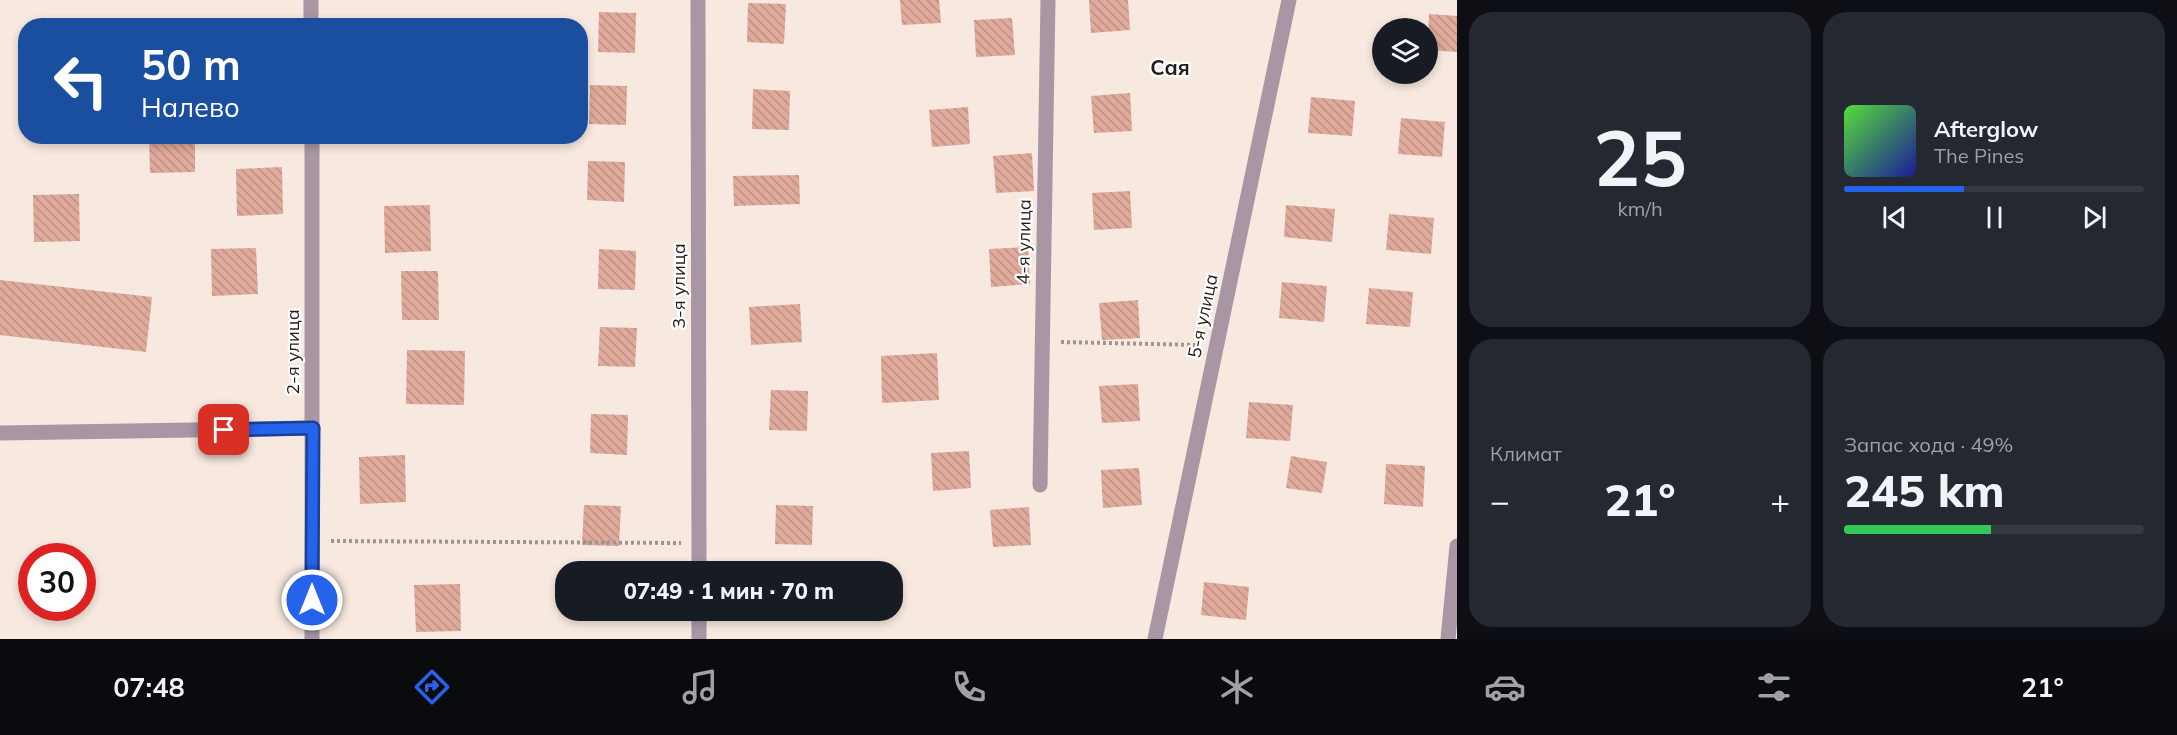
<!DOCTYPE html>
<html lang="ru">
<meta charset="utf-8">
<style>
:root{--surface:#171b24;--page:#242831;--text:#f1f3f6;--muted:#9ea1a6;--line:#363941;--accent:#2563eb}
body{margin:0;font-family:Mulish,sans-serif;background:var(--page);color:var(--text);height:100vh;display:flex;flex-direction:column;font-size:22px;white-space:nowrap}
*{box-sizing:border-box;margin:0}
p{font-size:20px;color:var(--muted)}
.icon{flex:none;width:33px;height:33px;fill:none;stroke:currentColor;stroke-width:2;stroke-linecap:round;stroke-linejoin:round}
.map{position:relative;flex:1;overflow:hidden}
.details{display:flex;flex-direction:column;gap:12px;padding:12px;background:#0d0f14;width:720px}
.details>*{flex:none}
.guide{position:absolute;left:18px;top:18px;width:570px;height:126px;border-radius:24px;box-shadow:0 3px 9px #0003;background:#1a4fa0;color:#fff;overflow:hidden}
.controls{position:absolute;left:1372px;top:18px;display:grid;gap:12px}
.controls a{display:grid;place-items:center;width:66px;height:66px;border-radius:50%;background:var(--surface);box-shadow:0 3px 9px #0003;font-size:30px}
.speed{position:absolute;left:18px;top:543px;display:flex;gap:12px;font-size:30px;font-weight:700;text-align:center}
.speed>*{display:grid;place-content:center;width:78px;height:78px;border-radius:50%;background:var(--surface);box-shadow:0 3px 9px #0003;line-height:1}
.speed .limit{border:9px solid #d22;background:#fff;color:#111}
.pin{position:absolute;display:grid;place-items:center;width:51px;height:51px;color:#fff;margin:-26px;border-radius:12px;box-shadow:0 3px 9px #0006}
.me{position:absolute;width:66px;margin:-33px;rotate:0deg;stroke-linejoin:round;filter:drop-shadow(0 0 4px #0008)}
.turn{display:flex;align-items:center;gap:21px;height:126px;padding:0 24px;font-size:27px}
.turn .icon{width:78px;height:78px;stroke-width:2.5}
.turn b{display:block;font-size:42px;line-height:51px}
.big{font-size:45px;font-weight:800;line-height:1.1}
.details .tile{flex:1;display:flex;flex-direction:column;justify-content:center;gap:9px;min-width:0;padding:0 21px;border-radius:24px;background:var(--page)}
.details .dial{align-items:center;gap:0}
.dial b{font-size:78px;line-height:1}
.song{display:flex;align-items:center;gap:18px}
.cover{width:72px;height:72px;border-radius:9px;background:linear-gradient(135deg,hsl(110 70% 55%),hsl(240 70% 35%))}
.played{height:6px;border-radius:3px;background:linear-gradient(90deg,var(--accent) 40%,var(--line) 40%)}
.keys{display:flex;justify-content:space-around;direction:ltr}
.heat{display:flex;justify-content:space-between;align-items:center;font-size:33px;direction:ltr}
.charge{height:9px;border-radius:4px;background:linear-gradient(90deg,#34c759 49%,var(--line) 0)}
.details .tiles{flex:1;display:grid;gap:12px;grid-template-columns:repeat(2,1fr)}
.trip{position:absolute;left:555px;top:561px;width:348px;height:60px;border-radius:24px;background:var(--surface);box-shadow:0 3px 9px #0003;font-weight:800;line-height:60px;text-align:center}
.dock{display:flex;height:96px;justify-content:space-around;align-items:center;background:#090b0e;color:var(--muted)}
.dock .icon{width:42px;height:42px}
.dock .current{color:var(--accent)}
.dock b{font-size:27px;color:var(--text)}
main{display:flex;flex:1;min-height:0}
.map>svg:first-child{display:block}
</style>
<main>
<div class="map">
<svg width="1457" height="639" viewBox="0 0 1457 639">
<defs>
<pattern id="building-back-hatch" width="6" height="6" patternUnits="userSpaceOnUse" patternTransform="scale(1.5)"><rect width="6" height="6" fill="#dfa99b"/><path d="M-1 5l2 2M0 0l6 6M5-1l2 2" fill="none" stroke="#bf9185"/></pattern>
</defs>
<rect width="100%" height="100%" fill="#f7e9df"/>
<path fill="url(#building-back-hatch)" d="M900,0h39l2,23 -39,2z
M1089,0h39l2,30 -39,3z
M748,3l38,1 -2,40 -37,-2z
M599,12l37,1 -1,40 -37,-1z
M1429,14l28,2v36l-29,-2z
M1012,18l3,37 -39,2 -2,-37z
M590,85l37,1 -1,39 -37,-1z
M753,89l37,2 -1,39 -37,-1z
M1130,93l2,38 -38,2 -3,-37z
M1311,97l44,4 -3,35 -44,-3z
M968,107l2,37 -38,3 -3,-37z
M1401,118l44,4 -3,35 -44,-3z
M149,136h46v36l-45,1z
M1032,153l2,38 -38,2 -3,-37z
M588,161l37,1 -1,40 -37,-2z
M282,167l1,47 -46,2 -1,-47z
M799,175l1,29 -66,2 -1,-30z
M1130,191l2,37 -38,2 -2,-37z
M79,194l1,47 -46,1 -1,-47z
M430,205l1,46 -46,2 -1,-47z
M1286,205l49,4 -3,33 -48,-5z
M1389,214l45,4 -3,36 -45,-4z
M1028,247l2,37 -39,3 -2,-38z
M256,248l2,46 -46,2 -1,-47z
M599,249l37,2 -1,39 -37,-1z
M401,271h37l1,49h-37z
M0,280l152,17 -6,55 -146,-17z
M1282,282l45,4 -3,36 -45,-4z
M1369,288l44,4 -3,35 -44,-3z
M1138,300l2,38 -38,2 -3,-37z
M800,304l2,38 -51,3 -2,-38z
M600,327l37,1 -2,39 -37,-1z
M407,350l58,1 -1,54 -58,-1z
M937,353l2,47 -57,3 -1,-47z
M1138,384l2,37 -38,2 -3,-37z
M771,390l37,1 -1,40 -38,-1z
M1249,402l44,3 -3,36 -44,-3z
M591,414l37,1 -1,40 -37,-2z
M969,451l2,37 -38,3 -2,-38z
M405,455l1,47 -46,2 -1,-47z
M1291,456l36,6 -5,31 -36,-5z
M1386,464l39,2 -2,41 -39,-3z
M1139,468l3,37 -39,3 -2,-38z
M584,505l37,1 -2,40 -37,-1z
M776,505l37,1 -1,39 -37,-1z
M1029,507l2,38 -38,2 -3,-37z
M1204,582l45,5 -3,33 -45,-5z
M460,584l1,47 -45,1 -2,-47z"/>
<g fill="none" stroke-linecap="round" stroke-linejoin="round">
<path stroke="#9f958d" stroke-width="4" stroke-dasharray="3 3" stroke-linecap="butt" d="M1061,342l137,3
M331,541l350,2"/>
<path stroke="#a896a5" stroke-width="15" d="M311,0v26
M698,0l1,572
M312,136v503
M0,433l313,-5
M1040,485l8,-485
M699,610v29
M1155,639l134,-639
M1448,639l9,-93"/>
</g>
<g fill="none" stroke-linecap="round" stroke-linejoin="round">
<defs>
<path id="route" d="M224,430l89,-2 -1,172"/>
</defs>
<use href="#route" stroke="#184099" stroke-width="15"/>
<use href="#route" stroke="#2563eb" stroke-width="10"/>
</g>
<g text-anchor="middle" stroke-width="4.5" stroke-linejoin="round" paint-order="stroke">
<g font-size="18" fill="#221d19" stroke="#fff">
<text transform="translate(1024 242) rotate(-89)" y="6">4-я улица</text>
<text transform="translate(679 286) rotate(-90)" y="6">3-я улица</text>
<text transform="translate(1203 316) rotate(-78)" y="6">5-я улица</text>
<text transform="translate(293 352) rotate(-90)" y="6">2-я улица</text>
</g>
<g font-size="21" font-weight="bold" fill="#221d19" stroke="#fff">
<text x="1170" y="75">Сая</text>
</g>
</g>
</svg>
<div class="controls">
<a><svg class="icon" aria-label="layers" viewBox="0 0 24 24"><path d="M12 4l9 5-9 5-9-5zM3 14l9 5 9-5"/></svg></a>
</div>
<div class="speed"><div class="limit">30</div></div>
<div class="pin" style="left:224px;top:430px;background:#d93025"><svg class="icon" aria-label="arrive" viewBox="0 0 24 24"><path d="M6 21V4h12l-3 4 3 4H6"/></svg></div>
<svg class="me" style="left:312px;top:600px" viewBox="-20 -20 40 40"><circle r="17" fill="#2563eb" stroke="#fff" stroke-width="3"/><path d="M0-11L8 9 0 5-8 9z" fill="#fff"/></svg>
<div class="trip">07:49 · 1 мин · 70 m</div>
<div class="guide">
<div class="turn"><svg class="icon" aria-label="left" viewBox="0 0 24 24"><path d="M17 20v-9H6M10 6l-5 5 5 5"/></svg><div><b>50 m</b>Налево</div></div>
</div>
</div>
<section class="details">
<div class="tiles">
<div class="tile dial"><b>25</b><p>km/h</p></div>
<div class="tile">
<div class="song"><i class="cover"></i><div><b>Afterglow</b><p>The Pines</p></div></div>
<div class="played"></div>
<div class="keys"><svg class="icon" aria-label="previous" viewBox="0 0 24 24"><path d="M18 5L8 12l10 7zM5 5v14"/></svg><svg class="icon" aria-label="pause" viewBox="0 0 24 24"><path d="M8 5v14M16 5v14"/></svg><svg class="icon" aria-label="next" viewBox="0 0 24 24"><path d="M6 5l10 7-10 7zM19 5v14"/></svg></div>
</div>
<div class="tile"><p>Климат</p>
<div class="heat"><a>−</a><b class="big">21°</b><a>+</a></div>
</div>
<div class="tile"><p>Запас хода · 49%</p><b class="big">245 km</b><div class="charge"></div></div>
</div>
</section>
</main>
<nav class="dock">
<b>07:48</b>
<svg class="icon current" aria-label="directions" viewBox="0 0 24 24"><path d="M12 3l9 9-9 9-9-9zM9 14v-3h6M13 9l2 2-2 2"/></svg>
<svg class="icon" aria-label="music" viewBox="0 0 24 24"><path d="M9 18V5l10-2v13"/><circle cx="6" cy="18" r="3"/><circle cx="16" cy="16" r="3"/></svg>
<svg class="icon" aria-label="phone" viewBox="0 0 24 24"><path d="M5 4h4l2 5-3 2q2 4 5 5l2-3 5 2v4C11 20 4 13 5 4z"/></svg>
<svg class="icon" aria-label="climate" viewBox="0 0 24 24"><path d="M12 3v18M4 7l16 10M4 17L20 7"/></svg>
<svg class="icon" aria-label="car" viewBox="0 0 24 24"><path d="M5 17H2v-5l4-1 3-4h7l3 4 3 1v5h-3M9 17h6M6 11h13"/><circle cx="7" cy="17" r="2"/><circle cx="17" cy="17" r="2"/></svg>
<svg class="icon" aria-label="filters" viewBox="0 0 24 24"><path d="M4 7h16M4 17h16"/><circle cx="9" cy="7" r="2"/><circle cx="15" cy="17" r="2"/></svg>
<b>21°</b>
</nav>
